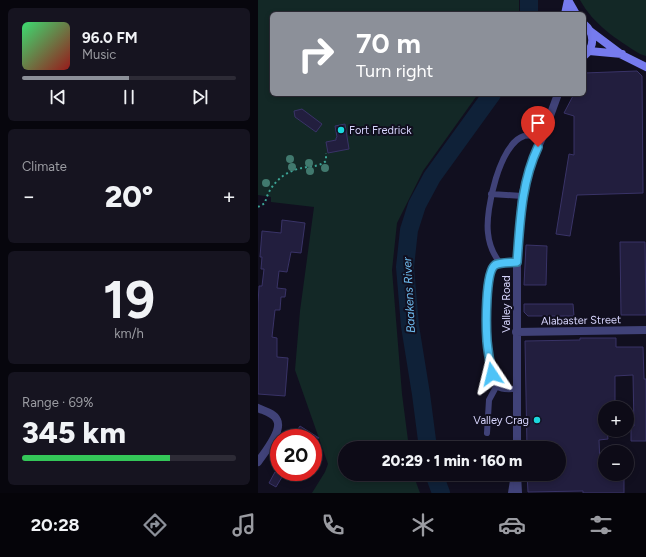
<!DOCTYPE html>
<meta charset="utf-8">
<style>
:root{--surface:#0d0b17;--page:#161420;--text:#f1f3f6;--muted:#9a9ba1;--line:#2d2b36;--accent:#8c9099}
body{margin:0;font-family:Figtree,sans-serif;background:var(--page);color:var(--text);height:100vh;display:flex;flex-direction:column;font-size:15px;white-space:nowrap}
*{box-sizing:border-box;margin:0}
p{font-size:13px;color:var(--muted)}
.icon{flex:none;width:22px;height:22px;fill:none;stroke:currentColor;stroke-width:2;stroke-linecap:round;stroke-linejoin:round}
.map{position:relative;flex:1;overflow:hidden}
.side{display:flex;flex-direction:column;gap:8px;padding:8px;background:#07060d;width:258px}
.side>*{flex:none}
.top-card{position:absolute;left:12px;top:12px;width:316px;height:84px;border-radius:6px;box-shadow:0 2px 6px #0003,0 0 0 1px var(--line);background:#8c9099;color:#fff;overflow:hidden}
.buttons{position:absolute;left:340px;top:401px;display:grid;gap:8px}
.buttons a{display:grid;place-items:center;width:36px;height:36px;border-radius:50%;background:var(--surface);box-shadow:0 2px 6px #0003,0 0 0 1px var(--line);font-size:20px}
.speed{position:absolute;left:12px;top:429px;display:flex;gap:8px;font-size:20px;font-weight:700;text-align:center}
.speed>*{display:grid;place-content:center;width:52px;height:52px;border-radius:50%;background:var(--surface);box-shadow:0 2px 6px #0003,0 0 0 1px var(--line);line-height:1}
.speed .limit{border:6px solid #d22;background:#fff;color:#111}
.pin{position:absolute;display:grid;place-items:center;width:34px;height:34px;color:#fff;margin:-41px -17px;border-radius:50% 50% 50% 0;rotate:-45deg;box-shadow:0 0 4px #0007}
.pin .icon{rotate:45deg}
.me{position:absolute;width:44px;margin:-22px;rotate:350deg;stroke-linejoin:round;filter:drop-shadow(0 0 3px #0008)}
.turn{display:flex;align-items:center;gap:14px;height:84px;padding:0 20px;font-size:18px}
.turn .icon{width:52px;height:52px;stroke-width:2.5}
.turn b{display:block;font-size:28px;line-height:34px}
.big{font-size:30px;font-weight:800;line-height:1.1}
.side .widget{flex:1;display:flex;flex-direction:column;justify-content:center;gap:6px;min-width:0;padding:0 14px;border-radius:6px;background:var(--page)}
.side .dial{align-items:center;gap:0}
.dial b{font-size:52px;line-height:1}
.song{display:flex;align-items:center;gap:12px}
.cover{width:48px;height:48px;border-radius:6px;background:linear-gradient(135deg,hsl(140 70% 55%),hsl(0 70% 35%))}
.played{height:4px;border-radius:2px;background:linear-gradient(90deg,var(--accent) 50%,var(--line) 50%)}
.keys{display:flex;justify-content:space-around;direction:ltr}
.heat{display:flex;justify-content:space-between;align-items:center;font-size:22px;direction:ltr}
.charge{height:6px;border-radius:3px;background:linear-gradient(90deg,#34c759 69%,var(--line) 0)}
.trip{position:absolute;left:80px;top:441px;width:228px;height:40px;border-radius:20px;background:var(--surface);box-shadow:0 2px 6px #0003,0 0 0 1px var(--line);font-weight:800;line-height:40px;text-align:center}
.tab-bar{display:flex;height:64px;justify-content:space-around;align-items:center;background:#050409;color:var(--muted)}
.tab-bar .icon{width:28px;height:28px}
.tab-bar .current{color:var(--accent)}
.tab-bar b{font-size:18px;color:var(--text)}
main{display:flex;flex:1;min-height:0}
.map>svg:first-child{display:block}
</style>
<main>
<section class="side">
<div class="widget">
<div class="song"><i class="cover"></i><div><b>96.0 FM</b><p>Music</p></div></div>
<div class="played"></div>
<div class="keys"><svg class="icon" aria-label="previous" viewBox="0 0 24 24"><path d="M18 5L8 12l10 7zM5 5v14"/></svg><svg class="icon" aria-label="pause" viewBox="0 0 24 24"><path d="M8 5v14M16 5v14"/></svg><svg class="icon" aria-label="next" viewBox="0 0 24 24"><path d="M6 5l10 7-10 7zM19 5v14"/></svg></div>
</div>
<div class="widget"><p>Climate</p>
<div class="heat"><a>−</a><b class="big">20°</b><a>+</a></div>
</div>
<div class="widget dial"><b>19</b><p>km/h</p></div>
<div class="widget"><p>Range · 69%</p><b class="big">345 km</b><div class="charge"></div></div>
</section>
<div class="map">
<svg width="388" height="493" viewBox="0 0 388 493">
<rect width="100%" height="100%" fill="#110f1f"/>
<path fill="#132826" d="M0,0h261v14h-247v80h206l-55,77 -26,52 -5,47 10,124 7,54h-64v26h68l7,19h-108l13,-21 3,-8 -33,-94 5,-59 14,-104 -43,-5v-5l-13,-2z
M322,0h66v56l-6,-2c-24,-15 -46,-29 -60,-54z"/>
<g fill="none" stroke-linecap="round" stroke-linejoin="round">
<path stroke="#0f2138" stroke-width="18" d="M271,0v14
M170,448l-7,-54 -11,-68 -5,-59 4,-37 8,-25 15,-28 60,-83
M176,474l7,19"/>
</g>
<path fill="#221e3e" stroke="#393367" d="M379,71l5,5 1,117 -66,2 -7,41 -14,-2 13,-80 5,1v-39l-10,-3 10,-19h10v-21z
M44,109l20,15 -6,8 -21,-15 -1,-6z
M87,124l4,25 -21,4 -2,-11 10,-2v-2l1,-1 -2,-11z
M24,220l23,3 -4,30 -10,-1 -4,20 -8,-1 -2,17 9,1 -1,8h-4l-1,13h-5l-3,27 5,1v19l11,1 -3,38 -27,-2v-90l1,-18h3l2,-17h-3l1,-12h-2l2,-26 19,2z
M362,242h25l1,73h-25z
M268,245l21,1 -1,39h-22z
M266,304h49l1,12h-46l-4,-4z
M322,338h36v9h27l1,32h2v62h-15v-15h3l-1,-51 -18,1v32h-10v22h2l1,9 -9,1 1,25h5v9h19v19h-41v-2l-55,1 -1,-18h32v-26h-32l-2,-107 55,-1z
M42,426l19,12h-27z
M17,472h10l-9,15 -7,-4z"/>
<g fill="none" stroke-linecap="round" stroke-linejoin="round">
<path stroke="#3ca496" stroke-width="2" stroke-dasharray="2 3" stroke-linecap="butt" d="M0,207l7,-4c4,-18 19,-32 37,-35 8,-2 17,-1 24,-7v-8"/>
<path stroke="#404278" stroke-width="6" d="M233,194l31,2
M242,263c-7,-9 -11,-19 -12,-30 -3,-23 12,-90 36,-97 6,-2 13,1 18,2
M259,389c-9,0 -18,2 -23,-6 -3,-14 -6,-28 -7,-42 -1,-14 -2,-69 9,-76 5,-3 15,-2 21,-3
M229,433l2,-33 7,-13
M253,493l3,-19"/>
<path stroke="#404278" stroke-width="8" d="M258,332l130,-2
M0,408c6,3 16,5 19,12 6,11 -13,33 -19,42
M259,448v-186l5,-66 12,-40 8,-18 16,-44
M259,474l1,19"/>
<path stroke="#767bee" stroke-width="8" d="M310,0l8,14
M307,14l3,-14
M326,24c11,9 11,23 0,32
M332,31l32,24 24,12
M331,51l33,3"/>
</g>
<g fill="#41796e">
<circle cx="32" cy="159" r="4"/>
<circle cx="51" cy="163" r="4"/>
<circle cx="34" cy="167" r="4"/>
<circle cx="67" cy="168" r="4"/>
<circle cx="52" cy="171" r="4"/>
<circle cx="8" cy="183" r="4"/>
</g>
<g fill="none" stroke-linecap="round" stroke-linejoin="round">
<defs>
<path id="route" d="M234,374c-2,-11 -4,-22 -5,-33 -1,-14 -2,-69 8,-76 6,-3 16,-2 22,-3 3,-39 4,-79 21,-115"/>
</defs>
<use href="#route" stroke="#337fa1" stroke-width="10"/>
<use href="#route" stroke="#4fc3f7" stroke-width="7"/>
</g>
<g fill="#1bd8dd" stroke="#110f1f" stroke-width="1.5">
<circle cx="83" cy="130" r="4"/>
<circle cx="279" cy="420" r="4"/>
</g>
<g text-anchor="middle" stroke-width="4" stroke-linejoin="round" paint-order="stroke">
<g font-size="11" fill="#d5d3fa" stroke="#110f1f" text-anchor="start">
<text x="91" y="134">Fort Fredrick</text>
<text x="271" y="424" text-anchor="end">Valley Crag</text>
</g>
<g font-size="11" fill="#d5d3fa" stroke="#110f1f">
<text transform="translate(248 304) rotate(-90)" y="4">Valley Road</text>
<text transform="translate(323 320) rotate(-1)" y="4">Alabaster Street</text>
</g>
<g font-size="12" font-style="italic" fill="#6ebbed" stroke="#110f1f">
<text transform="translate(151 295) rotate(-93)" y="4">Baakens River</text>
</g>
</g>
</svg>
<div class="buttons">
<a>+</a>
<a>−</a>
</div>
<div class="speed"><div class="limit">20</div></div>
<div class="pin" style="left:280px;top:147px;background:#d93025"><svg class="icon" aria-label="arrive" viewBox="0 0 24 24"><path d="M6 21V4h12l-3 4 3 4H6"/></svg></div>
<svg class="me" style="left:234px;top:374px" viewBox="-20 -20 40 40"><path d="M0-17L14 15 0 8-14 15z" fill="#4fc3f7" stroke="#fff" stroke-width="4"/></svg>
<div class="trip">20:29 · 1 min · 160 m</div>
<div class="top-card">
<div class="turn"><svg class="icon" aria-label="right" viewBox="0 0 24 24"><path d="M7 20v-9h11M14 6l5 5-5 5"/></svg><div><b>70 m</b>Turn right</div></div>
</div>
</div>
</main>
<nav class="tab-bar">
<b>20:28</b>
<svg class="icon current" aria-label="directions" viewBox="0 0 24 24"><path d="M12 3l9 9-9 9-9-9zM9 14v-3h6M13 9l2 2-2 2"/></svg>
<svg class="icon" aria-label="music" viewBox="0 0 24 24"><path d="M9 18V5l10-2v13"/><circle cx="6" cy="18" r="3"/><circle cx="16" cy="16" r="3"/></svg>
<svg class="icon" aria-label="phone" viewBox="0 0 24 24"><path d="M5 4h4l2 5-3 2q2 4 5 5l2-3 5 2v4C11 20 4 13 5 4z"/></svg>
<svg class="icon" aria-label="climate" viewBox="0 0 24 24"><path d="M12 3v18M4 7l16 10M4 17L20 7"/></svg>
<svg class="icon" aria-label="car" viewBox="0 0 24 24"><path d="M5 17H2v-5l4-1 3-4h7l3 4 3 1v5h-3M9 17h6M6 11h13"/><circle cx="7" cy="17" r="2"/><circle cx="17" cy="17" r="2"/></svg>
<svg class="icon" aria-label="filters" viewBox="0 0 24 24"><path d="M4 7h16M4 17h16"/><circle cx="9" cy="7" r="2"/><circle cx="15" cy="17" r="2"/></svg>
</nav>
